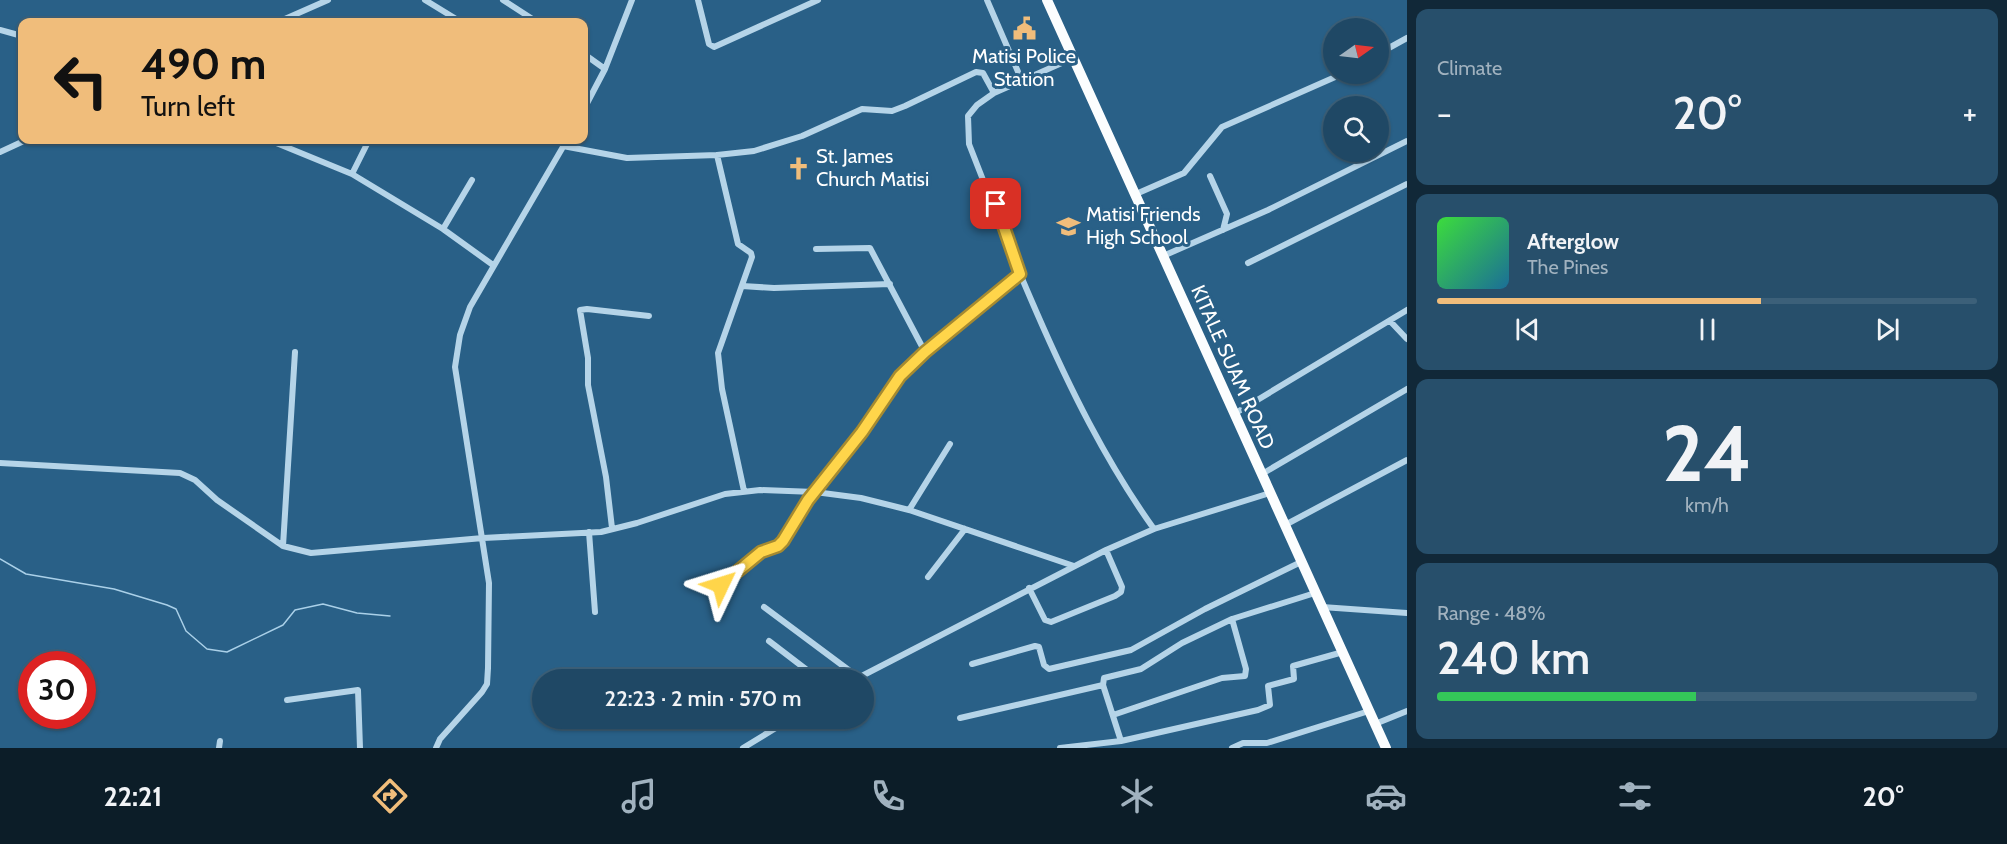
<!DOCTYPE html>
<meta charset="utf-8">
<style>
:root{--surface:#1f4865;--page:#274f6b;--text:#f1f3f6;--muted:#a1b2bf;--line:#3c6079;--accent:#f0bd7b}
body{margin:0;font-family:Cabin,sans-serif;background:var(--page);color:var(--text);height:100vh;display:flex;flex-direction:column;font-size:22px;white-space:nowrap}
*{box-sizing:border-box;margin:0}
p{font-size:20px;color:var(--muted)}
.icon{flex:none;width:33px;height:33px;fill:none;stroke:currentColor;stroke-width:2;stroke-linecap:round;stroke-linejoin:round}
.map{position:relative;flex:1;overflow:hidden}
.side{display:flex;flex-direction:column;gap:9px;padding:9px;background:#112838;width:600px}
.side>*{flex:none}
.guide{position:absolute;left:18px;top:18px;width:570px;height:126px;border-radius:12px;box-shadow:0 2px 4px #0004,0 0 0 2px var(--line);background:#f0bd7b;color:#111;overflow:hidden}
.needle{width:39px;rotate:76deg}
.fabs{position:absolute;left:1323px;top:18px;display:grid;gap:12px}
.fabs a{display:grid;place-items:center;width:66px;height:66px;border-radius:50%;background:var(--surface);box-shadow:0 2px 4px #0004,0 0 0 2px var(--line);font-size:30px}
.speed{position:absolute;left:18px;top:651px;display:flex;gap:12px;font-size:30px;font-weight:700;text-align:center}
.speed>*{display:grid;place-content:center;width:78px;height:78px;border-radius:50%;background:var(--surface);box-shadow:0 2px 4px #0004,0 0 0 2px var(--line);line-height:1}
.speed .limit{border:9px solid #d22;background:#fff;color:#111}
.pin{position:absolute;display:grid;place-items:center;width:51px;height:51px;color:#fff;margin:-26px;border-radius:12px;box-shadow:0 3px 9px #0006}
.me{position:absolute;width:66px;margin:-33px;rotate:49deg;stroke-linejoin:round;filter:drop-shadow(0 0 4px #0008)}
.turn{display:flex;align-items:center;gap:21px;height:126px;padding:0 24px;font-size:27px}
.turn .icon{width:78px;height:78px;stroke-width:2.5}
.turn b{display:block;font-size:42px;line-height:51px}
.big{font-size:45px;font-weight:600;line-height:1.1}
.side .widget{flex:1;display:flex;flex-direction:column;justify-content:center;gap:9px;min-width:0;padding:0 21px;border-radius:12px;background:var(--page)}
.side .dial{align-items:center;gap:0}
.dial b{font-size:78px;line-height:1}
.song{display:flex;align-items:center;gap:18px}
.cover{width:72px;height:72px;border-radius:9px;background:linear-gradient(135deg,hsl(120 70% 55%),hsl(200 70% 35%))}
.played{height:6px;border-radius:3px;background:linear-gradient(90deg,var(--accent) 60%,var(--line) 60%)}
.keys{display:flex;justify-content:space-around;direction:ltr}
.heat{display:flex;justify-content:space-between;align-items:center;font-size:33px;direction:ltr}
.charge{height:9px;border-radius:4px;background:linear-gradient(90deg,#34c759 48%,var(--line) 0)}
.trip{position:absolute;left:532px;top:669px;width:342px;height:60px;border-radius:30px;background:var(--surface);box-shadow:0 2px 4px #0004,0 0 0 2px var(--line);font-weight:600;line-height:60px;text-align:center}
.dock{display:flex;height:96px;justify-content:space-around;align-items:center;background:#0c1d28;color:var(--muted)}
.dock .icon{width:42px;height:42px}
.dock .active{color:var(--accent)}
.dock b{font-size:27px;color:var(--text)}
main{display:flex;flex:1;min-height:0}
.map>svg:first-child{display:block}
</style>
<main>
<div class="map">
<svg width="1407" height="748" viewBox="0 0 1407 748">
<rect width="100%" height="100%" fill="#296087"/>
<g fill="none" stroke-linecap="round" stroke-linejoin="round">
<path stroke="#aad0e8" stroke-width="1.5" d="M0,559l26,15 88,15 53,16 9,4 10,22 21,18 20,3 56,-27 12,-15 28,-6 34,9 33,3"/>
<path stroke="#b5d4e8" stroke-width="6" d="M425,0l36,22
M503,0l34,22
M698,0l11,44 5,3 104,-47
M987,0l35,81
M278,22l50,-22
M0,30l22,6
M584,54l21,15
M1378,54l29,-16
M994,93l-17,12 -9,11 1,28 23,59 4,1c7,32 27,77 40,107 33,76 70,151 118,218
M584,109l21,-40 27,-69
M269,140l83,34 91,55 50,36
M563,146l64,12 90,-3 37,-4 48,-15 60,-27 30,2 13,-5 71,-34 7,1 11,20 79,-35
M0,152l26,-12
M717,155l21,89 13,9 1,4 -34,96 4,36 22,102
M352,174l17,-34
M1210,176l17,38 -4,16
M1136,194l48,-21 38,-46 120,-53
M443,229l29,-49
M816,249l54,-1 55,104
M1163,256l105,-46 139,-69
M1248,263l159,-79
M742,286l32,2 116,-4
M1390,321l17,18
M1234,414l173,-104
M0,463l180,10 15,7 22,20 66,46 28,7 172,-15 118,-6 36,-9 88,-29 35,-4 55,2 46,6 48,12 165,56
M1262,474l145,-85
M909,510l41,-66
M1285,525l122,-65
M612,528l-6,-51 -18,-92v-27l-8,-48 7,-1 62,7
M589,532l6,80
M283,546l12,-194
M928,577l37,-48
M1029,588l16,32 6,2 64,-26 6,-4 1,-5 -16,-37
M716,606l9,-7 -4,-14 40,-33 17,-6 5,-5 25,-41 54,-68 38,-56 25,-24 95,-78
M764,607l94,70
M1322,607l85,6
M769,641l51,39
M972,664l63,-18 4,1 5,18 5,4 82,-19 74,-41 96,-47
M854,680l252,-130 48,-21 116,-36
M1103,685l18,56
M287,700l71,-10 2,58
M1113,715l109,-37 23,-2 1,-7 -14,-50
M960,718l143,-33 1,-7 37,-9 41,-26 50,-24 83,-26
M1375,724l32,-13
M219,748l1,-7
M436,748l4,-9 42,-47 5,-8 1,-16 1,-85 -34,-216 5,-32 10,-28 97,-167
M743,748l49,-30
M1060,748l61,-7 137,-31 12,-5 -2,-19 26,-7 -1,-13 50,-14
M1232,748l11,-5h24l102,-32"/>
<path stroke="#fbfdfe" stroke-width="10" d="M1047,0l339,748"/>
</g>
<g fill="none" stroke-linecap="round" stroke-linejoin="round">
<defs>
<path id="route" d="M721,585l40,-33 17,-6 5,-5 25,-41 54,-68 38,-56 25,-24 95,-78 -24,-70"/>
</defs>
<use href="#route" stroke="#a68a30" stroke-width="15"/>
<use href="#route" stroke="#ffd54a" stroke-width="10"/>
</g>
<defs>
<symbol id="civic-bare" viewBox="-9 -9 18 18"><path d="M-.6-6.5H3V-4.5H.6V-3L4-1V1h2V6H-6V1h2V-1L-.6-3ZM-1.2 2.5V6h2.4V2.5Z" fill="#f0bd7b" stroke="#296087" stroke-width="2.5" paint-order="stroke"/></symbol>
<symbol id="church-bare" viewBox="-9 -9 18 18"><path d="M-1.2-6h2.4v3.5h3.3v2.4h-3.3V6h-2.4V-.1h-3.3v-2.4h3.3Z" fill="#f0bd7b" stroke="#296087" stroke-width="2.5" paint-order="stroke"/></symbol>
<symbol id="school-bare" viewBox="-9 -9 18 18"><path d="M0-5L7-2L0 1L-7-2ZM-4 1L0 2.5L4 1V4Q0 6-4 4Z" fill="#f0bd7b" stroke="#296087" stroke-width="2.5" paint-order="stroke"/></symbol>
</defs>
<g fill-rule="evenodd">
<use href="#civic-bare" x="1008" y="12" width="33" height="33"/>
<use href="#church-bare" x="782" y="152" width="33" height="33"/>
<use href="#school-bare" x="1052" y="210" width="33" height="33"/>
</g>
<g text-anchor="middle" stroke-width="6" stroke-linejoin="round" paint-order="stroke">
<g font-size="20" fill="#fff" stroke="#296087" text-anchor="start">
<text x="1024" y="63" text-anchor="middle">Matisi Police<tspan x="1024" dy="23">Station</tspan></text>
<text x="816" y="163">St. James<tspan x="816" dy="23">Church Matisi</tspan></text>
<text x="1086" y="221">Matisi Friends<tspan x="1086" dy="23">High School</tspan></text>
</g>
<g font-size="20" fill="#fff" stroke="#296087">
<text transform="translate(1233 367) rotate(66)" y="7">KITALE SUAM ROAD</text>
</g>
</g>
</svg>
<div class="fabs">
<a><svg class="needle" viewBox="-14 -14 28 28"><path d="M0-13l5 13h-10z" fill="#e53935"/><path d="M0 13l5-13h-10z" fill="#a1b2bf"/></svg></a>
<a><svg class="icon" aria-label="search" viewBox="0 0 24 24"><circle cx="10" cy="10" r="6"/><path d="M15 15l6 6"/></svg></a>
</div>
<div class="speed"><div class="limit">30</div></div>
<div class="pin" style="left:996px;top:204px;background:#d93025"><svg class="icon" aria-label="arrive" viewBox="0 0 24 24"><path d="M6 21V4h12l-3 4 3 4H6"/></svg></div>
<svg class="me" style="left:721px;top:585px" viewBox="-20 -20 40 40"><path d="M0-17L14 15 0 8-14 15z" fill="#ffd54a" stroke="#fff" stroke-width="4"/></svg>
<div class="trip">22:23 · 2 min · 570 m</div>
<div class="guide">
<div class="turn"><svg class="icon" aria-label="left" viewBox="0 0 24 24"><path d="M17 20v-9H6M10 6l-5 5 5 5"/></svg><div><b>490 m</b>Turn left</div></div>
</div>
</div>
<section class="side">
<div class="widget"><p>Climate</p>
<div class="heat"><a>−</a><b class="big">20°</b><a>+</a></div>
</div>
<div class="widget">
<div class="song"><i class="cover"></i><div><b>Afterglow</b><p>The Pines</p></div></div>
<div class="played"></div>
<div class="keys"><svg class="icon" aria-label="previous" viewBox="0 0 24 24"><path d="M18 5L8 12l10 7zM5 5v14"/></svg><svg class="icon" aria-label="pause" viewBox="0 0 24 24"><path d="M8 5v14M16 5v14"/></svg><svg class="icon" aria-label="next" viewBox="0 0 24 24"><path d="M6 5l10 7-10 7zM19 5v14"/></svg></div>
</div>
<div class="widget dial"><b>24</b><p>km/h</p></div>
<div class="widget"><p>Range · 48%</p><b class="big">240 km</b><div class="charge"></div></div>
</section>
</main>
<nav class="dock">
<b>22:21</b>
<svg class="icon active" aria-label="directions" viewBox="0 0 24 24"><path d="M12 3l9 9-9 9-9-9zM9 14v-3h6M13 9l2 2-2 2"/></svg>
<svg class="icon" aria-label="music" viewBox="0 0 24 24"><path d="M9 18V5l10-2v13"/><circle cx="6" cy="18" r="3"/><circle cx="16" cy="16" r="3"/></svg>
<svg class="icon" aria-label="phone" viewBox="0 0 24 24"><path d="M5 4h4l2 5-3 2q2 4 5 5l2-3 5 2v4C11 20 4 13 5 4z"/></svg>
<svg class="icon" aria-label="climate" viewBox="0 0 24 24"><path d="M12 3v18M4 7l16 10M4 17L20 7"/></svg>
<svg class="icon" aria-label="car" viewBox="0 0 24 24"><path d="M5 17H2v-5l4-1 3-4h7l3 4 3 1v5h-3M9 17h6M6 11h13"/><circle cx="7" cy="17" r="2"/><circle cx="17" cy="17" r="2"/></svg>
<svg class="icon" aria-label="filters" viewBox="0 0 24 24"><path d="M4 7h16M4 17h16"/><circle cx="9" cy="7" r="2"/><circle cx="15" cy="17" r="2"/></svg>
<b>20°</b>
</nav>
